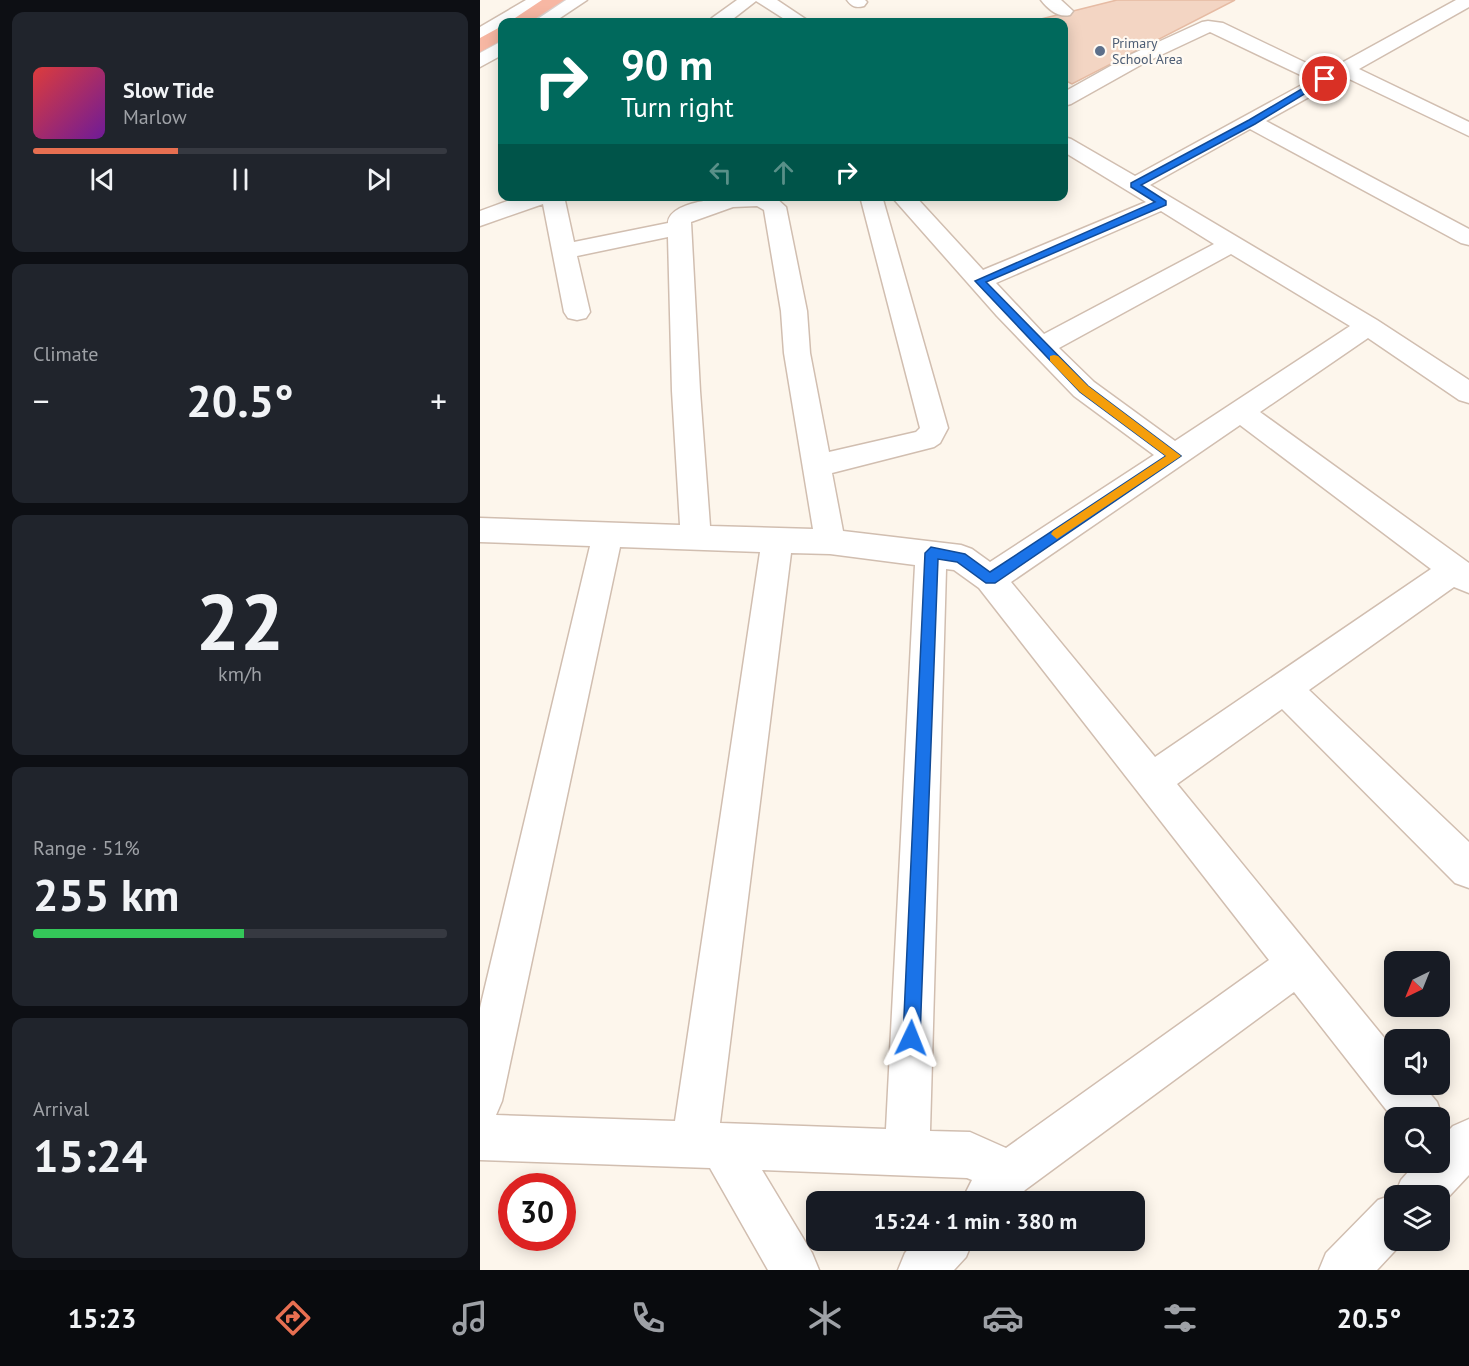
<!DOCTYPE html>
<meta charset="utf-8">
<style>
:root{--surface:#171b24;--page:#20242c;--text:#f1f3f6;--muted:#9ea1a6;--line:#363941;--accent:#e76f51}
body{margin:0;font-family:"PT Sans",sans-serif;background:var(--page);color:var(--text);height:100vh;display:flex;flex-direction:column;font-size:22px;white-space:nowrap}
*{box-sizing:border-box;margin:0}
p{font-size:20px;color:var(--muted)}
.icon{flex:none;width:33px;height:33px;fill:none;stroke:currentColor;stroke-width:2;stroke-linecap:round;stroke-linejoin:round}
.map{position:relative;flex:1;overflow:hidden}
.drawer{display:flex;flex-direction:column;gap:12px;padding:12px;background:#0d0f14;width:480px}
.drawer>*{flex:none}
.top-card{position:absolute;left:18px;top:18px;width:570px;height:183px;border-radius:12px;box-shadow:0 3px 15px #0003;background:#00695c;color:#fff;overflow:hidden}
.needle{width:39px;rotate:223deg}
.fabs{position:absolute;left:904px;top:951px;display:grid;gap:12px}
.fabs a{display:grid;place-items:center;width:66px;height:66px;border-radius:12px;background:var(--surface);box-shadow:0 3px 15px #0003;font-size:30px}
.speed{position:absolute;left:18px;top:1173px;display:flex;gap:12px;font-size:30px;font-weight:700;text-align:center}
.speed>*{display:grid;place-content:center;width:78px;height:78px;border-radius:50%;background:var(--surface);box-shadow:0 3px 15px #0003;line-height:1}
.speed .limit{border:9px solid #d22;background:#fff;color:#111}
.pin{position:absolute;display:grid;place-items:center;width:51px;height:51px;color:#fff;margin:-26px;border:3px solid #fff;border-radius:50%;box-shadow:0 2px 6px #0007}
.me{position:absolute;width:66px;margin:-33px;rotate:2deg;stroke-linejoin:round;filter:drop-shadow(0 0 4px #0008)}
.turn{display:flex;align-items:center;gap:21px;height:126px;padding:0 24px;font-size:27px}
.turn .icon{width:78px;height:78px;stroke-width:2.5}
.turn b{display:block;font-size:42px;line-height:51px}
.lanes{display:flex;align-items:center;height:57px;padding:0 24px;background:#0003;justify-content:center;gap:30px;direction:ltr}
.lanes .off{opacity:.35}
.big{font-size:45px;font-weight:700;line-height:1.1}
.drawer .tile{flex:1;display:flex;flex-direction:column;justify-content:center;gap:9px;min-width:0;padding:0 21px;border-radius:12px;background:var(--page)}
.drawer .dial{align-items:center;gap:0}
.dial b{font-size:78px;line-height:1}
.song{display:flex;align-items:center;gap:18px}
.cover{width:72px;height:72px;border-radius:9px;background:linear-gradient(135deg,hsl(0 70% 55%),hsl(280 70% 35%))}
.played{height:6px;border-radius:3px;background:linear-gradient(90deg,var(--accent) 35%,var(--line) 35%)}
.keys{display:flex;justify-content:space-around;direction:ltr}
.heat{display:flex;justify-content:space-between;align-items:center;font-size:33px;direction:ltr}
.charge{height:9px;border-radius:4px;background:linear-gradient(90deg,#34c759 51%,var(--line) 0)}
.trip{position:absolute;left:326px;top:1191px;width:339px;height:60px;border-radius:12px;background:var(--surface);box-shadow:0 3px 15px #0003;font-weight:700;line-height:60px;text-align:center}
.dock{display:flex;height:96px;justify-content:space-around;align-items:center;background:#090b0e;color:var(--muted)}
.dock .icon{width:42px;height:42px}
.dock .on{color:var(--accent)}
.dock b{font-size:27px;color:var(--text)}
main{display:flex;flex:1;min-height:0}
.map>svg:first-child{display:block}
</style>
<main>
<section class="drawer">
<div class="tile">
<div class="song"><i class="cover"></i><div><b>Slow Tide</b><p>Marlow</p></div></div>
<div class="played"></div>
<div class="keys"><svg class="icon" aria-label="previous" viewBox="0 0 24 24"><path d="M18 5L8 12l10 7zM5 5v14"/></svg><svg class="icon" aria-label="pause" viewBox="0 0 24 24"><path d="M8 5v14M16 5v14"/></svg><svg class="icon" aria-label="next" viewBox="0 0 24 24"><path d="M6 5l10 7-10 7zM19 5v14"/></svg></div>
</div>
<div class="tile"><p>Climate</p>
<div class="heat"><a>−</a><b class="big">20.5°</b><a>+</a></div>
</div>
<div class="tile dial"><b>22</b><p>km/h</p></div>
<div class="tile"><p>Range · 51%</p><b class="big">255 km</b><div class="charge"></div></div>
<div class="tile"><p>Arrival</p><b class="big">15:24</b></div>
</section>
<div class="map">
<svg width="989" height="1270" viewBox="0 0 989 1270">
<rect width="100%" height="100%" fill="#fdf6ec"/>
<path fill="#f3d5c3" stroke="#e6bba3" stroke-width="1.5" d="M637,0h118l-163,84 -8,-4v-58h-35z"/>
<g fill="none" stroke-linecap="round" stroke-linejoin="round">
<defs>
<path id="minor" d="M46,0h21l-34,22h-11v7l-22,12v-14z
M86,0h21l-33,22h-21z
M257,0h40l33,22h-21l-33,-21 -27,21h-20l3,-4z
M367,0h18l2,2 -3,4c-8,2 -12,1 -17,-6z
M561,0h20l12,11 -3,4c-12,3 -22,-6 -29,-15z
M976,0h13v7l-110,62 110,53v14l-124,-59 -79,44 203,108v16l-8,-2 -211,-114 -100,56 227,135 92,60v23l-10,-3 -91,-62 -108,74 209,151v30l-15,-6 -145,103 160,152v46l-14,-5 -173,-174 -105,75 218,267v33h27l15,18 6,16 -3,8v-8h-45v3l-101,-129 -269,198 -10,12h-54l11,-22 -5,-2 -205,-8 50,83 7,17h-51l-58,-102 -230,-8v-152l110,-462 -110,-4v-24l200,7 -8,-134 -4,-154 -91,19 13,56 -4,6 -9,2 -9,-2 -4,-6 -21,-108 -63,22v-15l41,-15h43l10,46 94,-19c1,-28 87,-27 107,-26l11,10 21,104 3,42 19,99 87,-20 4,-4 -60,-232h22l66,232 -8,15 -6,4 -102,26 11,58 118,14 11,4 18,13 164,-107 -80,-59 -77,-80 -106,-120h24l68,74 163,-68 -82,-50v-15l7,2 64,37 176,-96 -101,-48 -64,30 -75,42 -7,2v-14l68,-38 70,-32 6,-1 15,2 102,49zM277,206l7,4 17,101 3,42 29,176 -103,-3 -10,-135 -9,-169 42,-15zM681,211l53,33 -170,90 -48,-51zM751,254l119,72 -175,115 -81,-59 -35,-34zM760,425l191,144 -276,188 -144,-175zM140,547l140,5 -85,569 -179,-6 6,-14zM311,553l39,1 85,11 -29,564 -166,-6zM466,569l8,1 25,18 290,372 -263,188 -36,-16 -40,-1z
M22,41v14l-22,12v-14z
M989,1119v56l-29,31v-10h-45v44h10l-28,30h-58l7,-17 52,-53 17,-6 6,-14 16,-18h23v-23l13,-13z
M436,1240h57l-7,17 -12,13h-56l7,-17z"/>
<path id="highway" d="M62,0h22l-34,22h-21z
M22,26v14l-22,12v-14z"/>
</defs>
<use href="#minor" stroke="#d1beb0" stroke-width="3"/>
<use href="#highway" stroke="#dad1cd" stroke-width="3"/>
<use href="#minor" fill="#fff" fill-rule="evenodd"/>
<use href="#highway" fill="#f7b7a3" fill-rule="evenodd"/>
</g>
<path fill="#1a73e8" stroke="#114b97" stroke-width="1.5" d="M842,77l7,2 -74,45 -114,61 25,16v4l-180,77 102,104 93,70 -186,127h-9l-29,-21 -19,-3 -18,479 -2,6 -7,3 -6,-3 -2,-6 22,-485 6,-6 34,7 25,18 176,-116 -86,-64 -105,-111 180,-79 -24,-15v-4l118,-63z"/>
<path fill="#f59e0b" d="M574,355l4,1 30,30 93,70 -124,83 -6,-5 2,-3 113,-75 -86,-64 -30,-31v-5z"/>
<circle fill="#5c6f8a" stroke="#fffaf3" stroke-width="2" cx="620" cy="51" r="6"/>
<g text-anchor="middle" stroke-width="4.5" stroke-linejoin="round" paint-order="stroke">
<g font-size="14" fill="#4e5e75" stroke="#fffaf3" text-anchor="start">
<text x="632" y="48">Primary<tspan x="632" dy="16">School Area</tspan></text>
</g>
</g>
</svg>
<div class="fabs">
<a><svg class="needle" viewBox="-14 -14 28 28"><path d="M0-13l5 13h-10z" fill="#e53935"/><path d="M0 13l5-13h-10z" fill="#9ea1a6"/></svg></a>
<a><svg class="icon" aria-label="sound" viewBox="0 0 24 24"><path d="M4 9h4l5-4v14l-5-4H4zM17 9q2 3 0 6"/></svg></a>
<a><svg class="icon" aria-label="search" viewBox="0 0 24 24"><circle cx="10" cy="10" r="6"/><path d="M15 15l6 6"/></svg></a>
<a><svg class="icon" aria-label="layers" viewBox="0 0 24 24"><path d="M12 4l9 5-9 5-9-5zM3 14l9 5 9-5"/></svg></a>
</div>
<div class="speed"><div class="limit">30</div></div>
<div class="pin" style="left:845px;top:79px;background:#d93025"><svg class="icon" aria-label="arrive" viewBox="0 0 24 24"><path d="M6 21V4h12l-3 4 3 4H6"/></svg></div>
<svg class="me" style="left:431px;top:1038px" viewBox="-20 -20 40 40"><path d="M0-17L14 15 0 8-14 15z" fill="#1a73e8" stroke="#fff" stroke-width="4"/></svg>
<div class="trip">15:24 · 1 min · 380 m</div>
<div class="top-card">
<div class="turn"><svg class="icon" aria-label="right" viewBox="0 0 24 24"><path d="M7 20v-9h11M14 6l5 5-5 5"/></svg><div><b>90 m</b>Turn right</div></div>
<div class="lanes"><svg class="icon off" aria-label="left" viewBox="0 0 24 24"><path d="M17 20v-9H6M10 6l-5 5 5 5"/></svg><svg class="icon off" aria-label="ahead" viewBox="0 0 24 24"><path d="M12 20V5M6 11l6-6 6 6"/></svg><svg class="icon" aria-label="right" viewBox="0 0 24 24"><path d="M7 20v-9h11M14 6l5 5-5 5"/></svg></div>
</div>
</div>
</main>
<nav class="dock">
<b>15:23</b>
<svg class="icon on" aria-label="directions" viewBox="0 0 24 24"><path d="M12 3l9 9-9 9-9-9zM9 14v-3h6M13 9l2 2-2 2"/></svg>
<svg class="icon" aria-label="music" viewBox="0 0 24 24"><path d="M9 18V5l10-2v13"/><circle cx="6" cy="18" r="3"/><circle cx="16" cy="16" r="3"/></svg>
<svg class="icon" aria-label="phone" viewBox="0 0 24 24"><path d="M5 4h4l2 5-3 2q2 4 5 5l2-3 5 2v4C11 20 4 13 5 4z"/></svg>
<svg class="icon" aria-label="climate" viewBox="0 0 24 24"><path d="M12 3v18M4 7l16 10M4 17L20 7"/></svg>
<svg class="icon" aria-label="car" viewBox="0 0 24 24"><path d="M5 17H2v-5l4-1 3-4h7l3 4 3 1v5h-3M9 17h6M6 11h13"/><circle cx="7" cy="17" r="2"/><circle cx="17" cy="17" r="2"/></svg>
<svg class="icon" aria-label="filters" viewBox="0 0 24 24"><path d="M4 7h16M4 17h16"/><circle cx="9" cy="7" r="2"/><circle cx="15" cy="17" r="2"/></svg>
<b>20.5°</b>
</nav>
